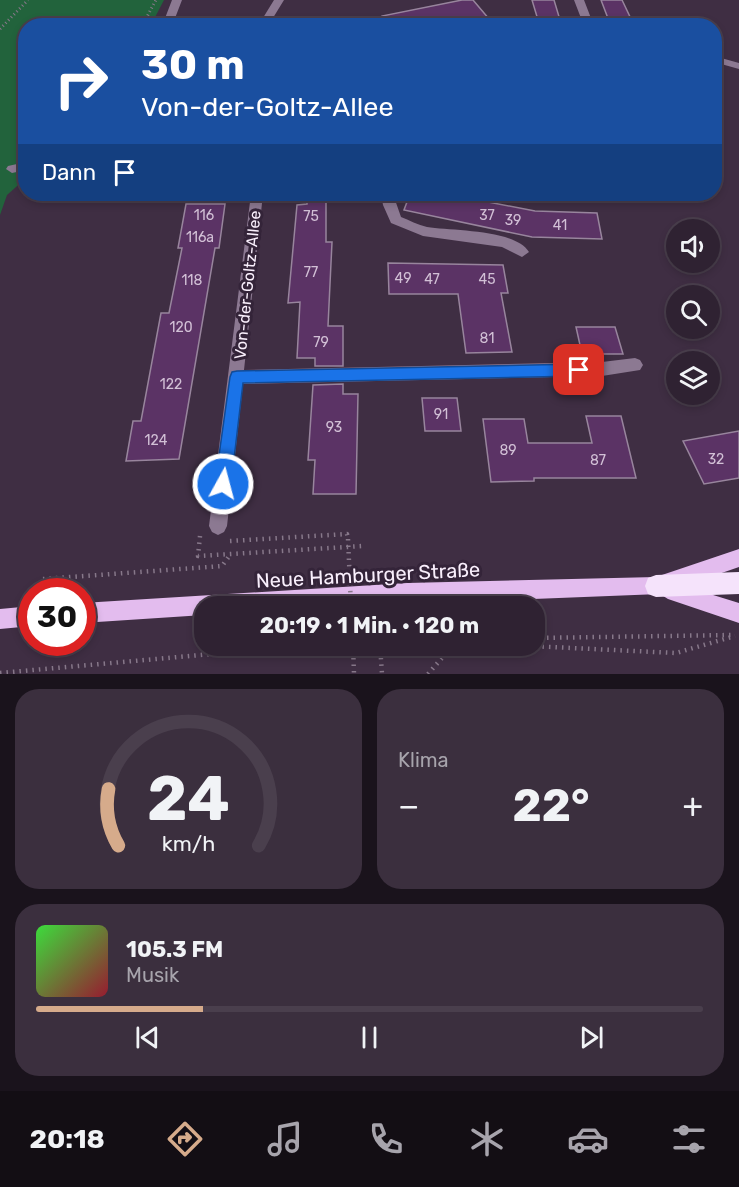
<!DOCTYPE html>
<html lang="de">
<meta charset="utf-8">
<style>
:root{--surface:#2f2232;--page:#3b2f3e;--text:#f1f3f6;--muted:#a7a4ac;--line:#4a3f4d;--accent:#d6ab8b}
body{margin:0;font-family:Rubik,sans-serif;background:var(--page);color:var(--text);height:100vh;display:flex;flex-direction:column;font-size:22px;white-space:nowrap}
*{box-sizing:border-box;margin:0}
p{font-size:20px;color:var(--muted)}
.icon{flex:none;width:33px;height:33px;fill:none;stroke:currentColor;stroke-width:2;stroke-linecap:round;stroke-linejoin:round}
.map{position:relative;height:674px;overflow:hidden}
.panel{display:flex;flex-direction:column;gap:15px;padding:15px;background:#1a131c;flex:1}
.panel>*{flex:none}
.top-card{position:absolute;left:18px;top:18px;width:704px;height:183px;border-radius:24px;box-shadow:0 3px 9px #0003,0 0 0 2px var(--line);background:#1a4fa0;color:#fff;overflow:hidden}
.buttons{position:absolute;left:666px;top:219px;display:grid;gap:12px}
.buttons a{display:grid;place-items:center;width:54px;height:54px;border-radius:50%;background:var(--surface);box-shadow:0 3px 9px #0003,0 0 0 2px var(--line);font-size:30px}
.speed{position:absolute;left:18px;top:578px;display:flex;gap:12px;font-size:30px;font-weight:700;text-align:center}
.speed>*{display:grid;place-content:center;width:78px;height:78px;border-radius:50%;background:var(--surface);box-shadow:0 3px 9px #0003,0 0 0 2px var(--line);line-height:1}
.speed .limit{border:9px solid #d22;background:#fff;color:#111}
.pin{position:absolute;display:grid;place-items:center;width:51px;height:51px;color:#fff;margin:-26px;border-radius:12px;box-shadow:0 3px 9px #0006}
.me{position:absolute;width:66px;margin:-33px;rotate:7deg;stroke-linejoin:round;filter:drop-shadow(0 0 4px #0008)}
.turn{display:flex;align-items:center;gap:21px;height:126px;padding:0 24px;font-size:27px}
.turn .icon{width:78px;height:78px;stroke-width:2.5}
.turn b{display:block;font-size:42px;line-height:51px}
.then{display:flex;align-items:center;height:57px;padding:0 24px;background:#0003;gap:12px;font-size:22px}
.big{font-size:45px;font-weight:700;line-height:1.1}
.panel .widget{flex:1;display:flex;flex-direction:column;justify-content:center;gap:9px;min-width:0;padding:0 21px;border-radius:24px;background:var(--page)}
.panel .dial{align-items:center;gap:0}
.dial svg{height:156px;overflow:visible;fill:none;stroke:var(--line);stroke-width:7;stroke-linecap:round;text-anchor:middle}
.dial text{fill:var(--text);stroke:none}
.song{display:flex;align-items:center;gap:18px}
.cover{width:72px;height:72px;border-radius:9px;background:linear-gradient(135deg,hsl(120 70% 55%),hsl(350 70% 35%))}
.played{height:6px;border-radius:3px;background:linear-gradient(90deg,var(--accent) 25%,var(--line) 25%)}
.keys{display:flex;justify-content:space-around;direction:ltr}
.heat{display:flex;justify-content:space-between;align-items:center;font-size:33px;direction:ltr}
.panel .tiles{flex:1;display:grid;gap:15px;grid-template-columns:1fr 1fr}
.widget:last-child{grid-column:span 2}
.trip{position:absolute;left:194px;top:596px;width:351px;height:60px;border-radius:24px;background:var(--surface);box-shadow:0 3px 9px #0003,0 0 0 2px var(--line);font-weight:700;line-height:60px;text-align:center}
.dock{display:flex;height:96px;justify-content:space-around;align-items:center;background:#130e14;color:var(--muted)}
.dock .icon{width:42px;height:42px}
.dock .on{color:var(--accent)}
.dock b{font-size:27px;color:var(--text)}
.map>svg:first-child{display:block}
</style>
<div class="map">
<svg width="739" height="674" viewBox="0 0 739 674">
<rect width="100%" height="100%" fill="#3f2e43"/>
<path fill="#22633c" d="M0,0h164l-13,25 -125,1 -1,153 -18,16 -7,20z"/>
<path fill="#5b3365" stroke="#98859d" stroke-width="1.5" d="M462,0h11l22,26h-112l-1,-10z
M532,0h22l6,20h-22z
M601,0h21l10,21h-23z
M410,194h37l88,17 62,2 5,26 -70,-2 -128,-27z
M307,198h19v44h6l-4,84h15v40h-28v-8h-18l3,-56 -12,1 9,-98 10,-1z
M186,204h39l-6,44h-4l-36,211 -53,2 7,-40h8l20,-108h8l13,-65h-4z
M388,263l115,2 5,28h-7l11,59 -46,1 -8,-59h-69z
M576,327h39l8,27h-41z
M343,384v10h15l-2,100h-43l2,-34h-7l5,-75z
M422,398h35l4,33h-36z
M586,416h35l15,62h-102v3l-43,1 -8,-63h41l4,24h64z
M739,431v47l-35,6 -21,-43z"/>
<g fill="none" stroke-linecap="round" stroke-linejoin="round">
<path stroke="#87788a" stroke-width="3" stroke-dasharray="1 3" stroke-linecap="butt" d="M142,26l14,-26
M0,29l28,-29"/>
<path stroke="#87788a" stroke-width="4.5" stroke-dasharray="1.5 5" stroke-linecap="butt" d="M200,536l-2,20 165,-10
M230,541l117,-7 1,5
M43,579l179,-13 8,-11
M534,638l197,-3
M353,645l1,29
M380,645l2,29
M510,645l166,8 59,-17
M0,673l312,-28
M428,674l21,-24 50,-5"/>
<path fill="#8c7992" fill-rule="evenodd" d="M172,0h10l-10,26h-10z
M274,0h10l-16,26h-10z
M574,0h10l10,26h-10z
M714,56l25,7v6l-25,-7z
M26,162v8l-14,3 -6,-4 2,-3z
M251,194h12l-19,176 358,-8 33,-4 5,2 3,5 -3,5 -38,6 -359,8 -16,142 -3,6 -6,3 -6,-3 -3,-6z
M381,194h12l8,23c8,3 17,8 26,10 25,4 88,2 102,25l-7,5 -20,-10 -79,-11 -32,-13 -8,-18z"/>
<path fill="#e3bcee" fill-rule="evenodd" d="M739,549v18l-55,19 55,17v20l-71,-24 -8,-5 -309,12h-147v9l-122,8v-20l325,-20 249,-6z
M32,606v20l-32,3v-20z"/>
<path fill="#f5e3fb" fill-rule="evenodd" d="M739,572v22l-83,3 -8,-3 -3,-8 3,-8 8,-3z"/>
<path stroke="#87788a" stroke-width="4.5" stroke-dasharray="1.5 5" stroke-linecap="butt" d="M348,539l3,67"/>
</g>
<path fill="#1a73e8" stroke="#114b97" stroke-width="1.5" d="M579,364l5,1 2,5 -2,4 -5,2 -336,7 -12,101 -2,5 -6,2 -5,-2 -3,-5 15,-107 2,-5 5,-1z"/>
<g text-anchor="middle" stroke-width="6" stroke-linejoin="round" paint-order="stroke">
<g font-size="14" fill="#d2c0d6">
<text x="204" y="220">116</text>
<text x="487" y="220">37</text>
<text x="311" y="221">75</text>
<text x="513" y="225">39</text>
<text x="560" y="230">41</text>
<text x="200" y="242">116a</text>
<text x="311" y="277">77</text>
<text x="403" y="283">49</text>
<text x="432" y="284">47</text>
<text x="487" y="284">45</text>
<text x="192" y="285">118</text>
<text x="181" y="332">120</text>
<text x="487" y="343">81</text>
<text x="321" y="347">79</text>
<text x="171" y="389">122</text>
<text x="441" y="419">91</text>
<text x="334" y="432">93</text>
<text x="156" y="445">124</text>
<text x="508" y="455">89</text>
<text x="716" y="464">32</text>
<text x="598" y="465">87</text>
</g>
<g font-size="16" fill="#f9effc" stroke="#342439">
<text transform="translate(247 285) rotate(-84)" y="6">Von-der-Goltz-Allee</text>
</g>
<g font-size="20" fill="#f9effc" stroke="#342439">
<text transform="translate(368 575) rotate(-3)" y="7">Neue Hamburger Straße</text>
</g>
</g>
</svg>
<div class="buttons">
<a><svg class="icon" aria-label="sound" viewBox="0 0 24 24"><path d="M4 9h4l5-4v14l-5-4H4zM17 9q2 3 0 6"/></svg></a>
<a><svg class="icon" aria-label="search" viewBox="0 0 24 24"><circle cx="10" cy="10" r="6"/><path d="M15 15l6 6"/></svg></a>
<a><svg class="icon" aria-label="layers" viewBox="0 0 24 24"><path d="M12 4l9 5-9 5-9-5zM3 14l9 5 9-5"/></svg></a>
</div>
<div class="speed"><div class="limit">30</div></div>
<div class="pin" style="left:579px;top:370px;background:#d93025"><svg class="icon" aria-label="arrive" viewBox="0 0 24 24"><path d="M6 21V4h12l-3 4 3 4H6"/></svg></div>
<svg class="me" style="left:223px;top:484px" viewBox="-20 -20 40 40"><circle r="17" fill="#1a73e8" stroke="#fff" stroke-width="3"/><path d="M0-11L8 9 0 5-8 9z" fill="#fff"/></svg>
<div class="trip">20:19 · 1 Min. · 120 m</div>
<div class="top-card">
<div class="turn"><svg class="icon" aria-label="right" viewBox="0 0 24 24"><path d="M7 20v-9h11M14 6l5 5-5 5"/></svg><div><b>30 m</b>Von-der-Goltz-Allee</div></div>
<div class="then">Dann<svg class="icon" aria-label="arrive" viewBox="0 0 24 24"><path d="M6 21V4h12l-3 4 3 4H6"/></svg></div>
</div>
</div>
<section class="panel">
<div class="tiles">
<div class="widget dial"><svg viewBox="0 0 100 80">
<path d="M14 69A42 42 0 1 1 86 69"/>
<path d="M14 69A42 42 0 0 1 9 40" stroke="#d6ab8b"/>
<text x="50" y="56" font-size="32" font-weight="700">24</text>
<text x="50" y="72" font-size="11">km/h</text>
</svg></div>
<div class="widget"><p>Klima</p>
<div class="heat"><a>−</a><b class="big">22°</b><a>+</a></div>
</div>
<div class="widget">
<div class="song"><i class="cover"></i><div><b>105.3 FM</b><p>Musik</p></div></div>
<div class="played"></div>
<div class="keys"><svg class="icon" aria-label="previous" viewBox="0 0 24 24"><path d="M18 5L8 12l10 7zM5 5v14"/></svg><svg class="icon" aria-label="pause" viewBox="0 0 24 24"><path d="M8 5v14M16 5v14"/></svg><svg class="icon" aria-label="next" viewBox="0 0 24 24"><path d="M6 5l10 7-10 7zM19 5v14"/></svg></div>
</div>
</div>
</section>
<nav class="dock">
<b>20:18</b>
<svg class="icon on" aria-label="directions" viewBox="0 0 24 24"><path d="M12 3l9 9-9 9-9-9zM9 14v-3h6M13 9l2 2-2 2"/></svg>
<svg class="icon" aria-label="music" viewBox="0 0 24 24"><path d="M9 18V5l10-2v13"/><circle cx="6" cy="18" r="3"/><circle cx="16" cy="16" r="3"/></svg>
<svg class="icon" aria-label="phone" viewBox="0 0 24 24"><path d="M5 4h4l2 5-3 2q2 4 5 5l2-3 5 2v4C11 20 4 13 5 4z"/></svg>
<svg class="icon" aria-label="climate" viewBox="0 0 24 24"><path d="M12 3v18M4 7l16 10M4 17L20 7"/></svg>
<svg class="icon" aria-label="car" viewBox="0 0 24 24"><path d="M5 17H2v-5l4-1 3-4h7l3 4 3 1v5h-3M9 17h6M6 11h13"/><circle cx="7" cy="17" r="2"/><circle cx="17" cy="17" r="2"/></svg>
<svg class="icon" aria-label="filters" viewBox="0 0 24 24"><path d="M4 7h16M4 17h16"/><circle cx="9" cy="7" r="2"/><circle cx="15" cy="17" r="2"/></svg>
</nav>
